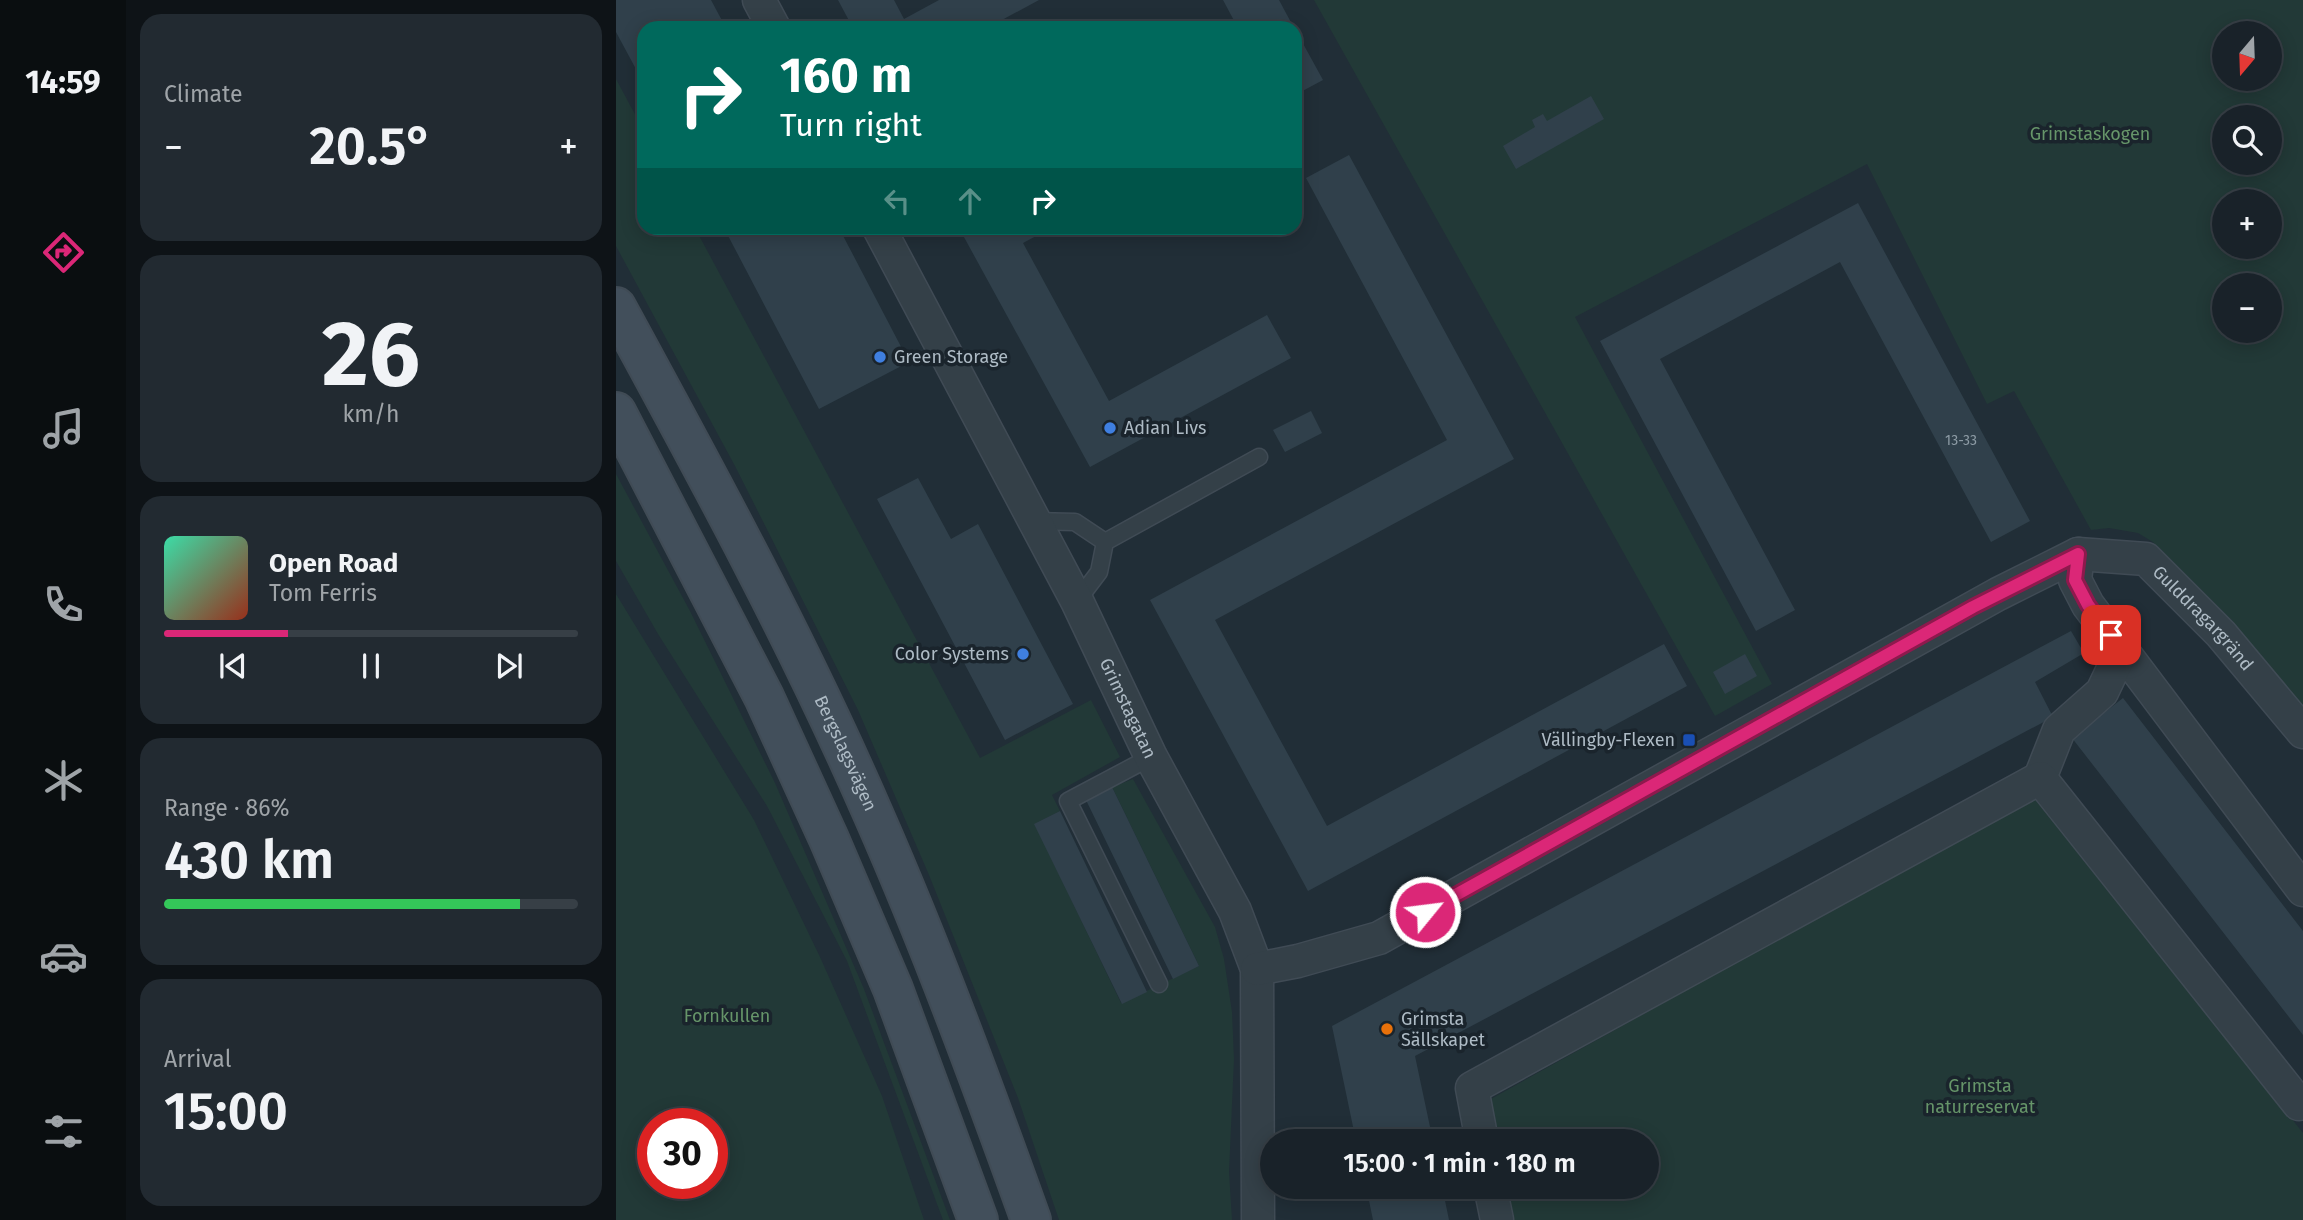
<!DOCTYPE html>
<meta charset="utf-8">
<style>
:root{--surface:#192229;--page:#222a31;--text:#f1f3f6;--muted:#9fa4a8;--line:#373f46;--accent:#db2777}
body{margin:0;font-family:"Fira Sans",sans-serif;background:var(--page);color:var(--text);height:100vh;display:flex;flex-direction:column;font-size:26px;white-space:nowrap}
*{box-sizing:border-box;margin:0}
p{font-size:23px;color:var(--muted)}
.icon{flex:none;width:38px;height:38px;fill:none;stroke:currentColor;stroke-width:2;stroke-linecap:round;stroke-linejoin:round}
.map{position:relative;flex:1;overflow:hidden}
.drawer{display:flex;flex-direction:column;gap:14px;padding:14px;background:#0e1317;width:490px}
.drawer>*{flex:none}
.guide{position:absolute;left:21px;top:21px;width:665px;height:214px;border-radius:21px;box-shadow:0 4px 18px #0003,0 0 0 2px var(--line);background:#00695c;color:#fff;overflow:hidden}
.needle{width:46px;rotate:199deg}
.buttons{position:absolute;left:1596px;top:21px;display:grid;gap:14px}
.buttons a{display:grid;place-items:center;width:70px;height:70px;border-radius:50%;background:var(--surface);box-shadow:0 4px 18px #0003,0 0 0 2px var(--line);font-size:35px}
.speed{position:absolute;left:21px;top:1108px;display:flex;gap:14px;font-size:35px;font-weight:700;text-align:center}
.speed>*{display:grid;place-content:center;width:91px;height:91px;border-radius:50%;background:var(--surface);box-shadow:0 4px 18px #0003,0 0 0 2px var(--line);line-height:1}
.speed .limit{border:10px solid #d22;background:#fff;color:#111}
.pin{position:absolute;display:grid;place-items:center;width:60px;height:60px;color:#fff;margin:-30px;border-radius:14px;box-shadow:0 4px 10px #0006}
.me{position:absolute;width:77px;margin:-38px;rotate:61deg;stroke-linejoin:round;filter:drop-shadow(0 0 5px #0008)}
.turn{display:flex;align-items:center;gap:24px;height:147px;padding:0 28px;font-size:32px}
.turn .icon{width:91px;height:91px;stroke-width:2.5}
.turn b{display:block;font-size:49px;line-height:60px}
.lanes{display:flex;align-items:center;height:66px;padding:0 28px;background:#0003;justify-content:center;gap:35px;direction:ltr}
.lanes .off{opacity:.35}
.big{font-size:52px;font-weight:600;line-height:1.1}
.drawer .card{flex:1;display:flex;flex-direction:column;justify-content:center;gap:10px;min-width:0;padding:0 24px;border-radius:21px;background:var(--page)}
.drawer .dial{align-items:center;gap:0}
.dial b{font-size:91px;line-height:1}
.song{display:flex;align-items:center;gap:21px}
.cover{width:84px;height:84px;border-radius:10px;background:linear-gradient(135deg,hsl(160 70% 55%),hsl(10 70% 35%))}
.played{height:7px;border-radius:4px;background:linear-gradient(90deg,var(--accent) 30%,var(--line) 30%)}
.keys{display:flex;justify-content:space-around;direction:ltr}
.heat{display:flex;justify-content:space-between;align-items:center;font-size:38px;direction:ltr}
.charge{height:10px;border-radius:5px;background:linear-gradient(90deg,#34c759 86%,var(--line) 0)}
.trip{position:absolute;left:644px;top:1129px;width:399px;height:70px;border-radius:35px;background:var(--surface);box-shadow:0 4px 18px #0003,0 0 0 2px var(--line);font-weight:600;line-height:70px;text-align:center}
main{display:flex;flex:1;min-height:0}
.dock{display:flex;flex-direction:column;width:126px;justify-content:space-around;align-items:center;background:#0a0e10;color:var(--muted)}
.dock .icon{width:49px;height:49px}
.dock .selected{color:var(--accent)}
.dock b{font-size:32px;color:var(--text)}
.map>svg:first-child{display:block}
</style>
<main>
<nav class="dock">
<b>14:59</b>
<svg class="icon selected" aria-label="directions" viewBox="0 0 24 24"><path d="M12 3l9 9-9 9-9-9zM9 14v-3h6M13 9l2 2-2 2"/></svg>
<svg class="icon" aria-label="music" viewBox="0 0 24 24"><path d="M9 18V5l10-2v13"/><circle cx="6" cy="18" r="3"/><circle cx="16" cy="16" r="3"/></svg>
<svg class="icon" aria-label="phone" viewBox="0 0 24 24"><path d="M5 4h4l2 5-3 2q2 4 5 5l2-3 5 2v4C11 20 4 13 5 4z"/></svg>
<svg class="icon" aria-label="climate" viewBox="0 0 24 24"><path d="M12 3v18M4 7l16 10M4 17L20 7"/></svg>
<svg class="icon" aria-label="car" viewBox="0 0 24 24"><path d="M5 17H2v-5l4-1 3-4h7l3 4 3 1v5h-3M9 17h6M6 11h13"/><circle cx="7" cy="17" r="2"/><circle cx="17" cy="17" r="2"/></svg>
<svg class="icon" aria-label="filters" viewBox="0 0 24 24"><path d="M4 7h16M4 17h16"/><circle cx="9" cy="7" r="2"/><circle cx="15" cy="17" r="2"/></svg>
</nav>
<section class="drawer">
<div class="card"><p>Climate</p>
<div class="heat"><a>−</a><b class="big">20.5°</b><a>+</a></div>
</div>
<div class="card dial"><b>26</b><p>km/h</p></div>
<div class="card">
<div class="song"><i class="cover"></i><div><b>Open Road</b><p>Tom Ferris</p></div></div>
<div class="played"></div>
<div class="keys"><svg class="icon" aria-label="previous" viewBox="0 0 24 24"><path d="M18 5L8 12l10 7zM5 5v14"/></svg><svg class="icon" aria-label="pause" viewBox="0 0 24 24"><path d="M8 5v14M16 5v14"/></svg><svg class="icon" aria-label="next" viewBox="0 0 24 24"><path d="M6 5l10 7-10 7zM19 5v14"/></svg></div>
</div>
<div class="card"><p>Range · 86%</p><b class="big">430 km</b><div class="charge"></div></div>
<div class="card"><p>Arrival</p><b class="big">15:00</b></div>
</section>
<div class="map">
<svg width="1687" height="1220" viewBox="0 0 1687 1220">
<rect width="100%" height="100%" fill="#212e37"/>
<path fill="#223937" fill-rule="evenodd" d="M698,0h989v710l-116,-133 -34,-35 -15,-9 -29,-5 -18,2 -77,-139 -27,13 -120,-240 -292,153 197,367 -57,32zM1608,33h46v46h-46zM1608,117h46v46h-46zM1608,201h46v46h-46zM1608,285h46v46h-46z
M0,79l28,52v97h51l285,530 111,-58 29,57 -68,38 8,16 -25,13 86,179 78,-37 -87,-179 21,-8 82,148 9,32 8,53 2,47 -5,113 3,48h-173l-41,-122 -89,-223 -71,-165 -123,-244 -119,-220z
M0,474l74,137 85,172 89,206 86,231h-7l-96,-259 -80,-155 -109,-172 -42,-73z
M0,594l138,226 66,137 62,139 42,124h-308zM37,1124h59v59h-59z
M1417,797l270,336v87h-800l-6,-33 150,-1v-45h-158l-7,-37z"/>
<path fill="#30404b" d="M0,0h95l15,28h-82v56l-28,-52z
M222,0h56l10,19 35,-19h100l-52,28h-134z
M607,0h56l15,28h-56z
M679,29l28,51 -28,15z
M975,96l13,23 -88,50 -13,-23 32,-19 -3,-7 11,-6 4,7z
M733,155l165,304 -299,161 112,206 337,-182 23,42 -379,205 -158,-291 297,-160 -141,-262z
M1242,203l172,318 -39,21 -151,-280 -180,97 135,251 -39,21 -156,-290z
M108,228h115l70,134 -90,47z
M343,228h92l-28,15 86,158 158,-86 24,43 -201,109z
M695,411l11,22 -37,19 -12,-22z
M302,478l33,61 27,-15 95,180 -68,36 -128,-241z
M1455,631l13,22 -49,29 18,35 -638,339 18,85h-77l-24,-115z
M1129,654l12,22 -32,18 -12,-22z
M1507,698l180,233v104l-231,-297z
M496,787l87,179 -26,13 -87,-179z
M444,811l87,181 -25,12 -88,-180z
M750,1186h76l7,34h-76z"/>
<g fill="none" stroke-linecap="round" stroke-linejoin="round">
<defs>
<path id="lane" d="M417,521l42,1 30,20 -6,30 -22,29
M489,542l154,-85
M535,757l-83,44 91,183"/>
<g id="street">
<path d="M143,0l15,28"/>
<path id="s1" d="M263,228l198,373 74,156 84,154 22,58 1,251"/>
<path d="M1462,554l-3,26 13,25 215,285"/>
<path d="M1424,778l19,-48 43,-38 20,-42"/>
<path id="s2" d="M641,969l41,-8 81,-23 619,-344 80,-40 68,5 75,75 82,98"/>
<path d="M866,1141l-10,-53 568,-310 259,326 4,-1"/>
<path d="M874,1186l7,34"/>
</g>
<g id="secondary">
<path id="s3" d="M0,307c91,167 182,334 258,509 58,132 108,268 157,404"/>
<path d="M0,412l148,285 65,142 64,150 85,231"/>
</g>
</defs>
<use href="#lane" stroke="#404b55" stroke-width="19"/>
<use href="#street" stroke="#404b55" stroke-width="35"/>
<use href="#secondary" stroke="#404b55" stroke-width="42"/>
<use href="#lane" stroke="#344048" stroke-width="16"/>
<use href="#street" stroke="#344048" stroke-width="32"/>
<use href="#secondary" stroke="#424f5b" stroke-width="38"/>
</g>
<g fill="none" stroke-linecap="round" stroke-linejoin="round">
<defs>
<path id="route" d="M809,912l548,-305 105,-53 -3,26 13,25 23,30"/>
</defs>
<use href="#route" stroke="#8e194d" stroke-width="18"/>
<use href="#route" stroke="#db2777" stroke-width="12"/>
</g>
<g fill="#3f7fe0" stroke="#1a242c" stroke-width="2.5">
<circle cx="264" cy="357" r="7"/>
<circle cx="494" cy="428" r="7"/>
<circle cx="407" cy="654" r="7"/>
</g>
<rect fill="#1a4fb4" stroke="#1a242c" stroke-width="2.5" x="1066" y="733" width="14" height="14" rx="3.5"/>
<circle fill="#e8710a" stroke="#1a242c" stroke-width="2.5" cx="771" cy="1029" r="7"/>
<g text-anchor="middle" stroke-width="7" stroke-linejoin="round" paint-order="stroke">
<g font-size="14" fill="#8d9ba5">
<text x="1345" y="445">13-33</text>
</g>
<g font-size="18" fill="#669569" stroke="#1a242c">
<text x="1474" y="140">Grimstaskogen</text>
<text x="111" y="1022">Fornkullen</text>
<text x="1364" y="1092">Grimsta<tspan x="1364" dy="21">naturreservat</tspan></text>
</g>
<g font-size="18" fill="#aebbc5" stroke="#1a242c" text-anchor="start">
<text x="278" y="363">Green Storage</text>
<text x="508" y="434">Adian Livs</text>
<text x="393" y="660" text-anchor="end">Color Systems</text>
<text x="1059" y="746" text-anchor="end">Vällingby-Flexen</text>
<text x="785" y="1025">Grimsta<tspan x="785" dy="21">Sällskapet</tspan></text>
</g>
<g font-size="18" fill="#aebbc5" stroke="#1a242c">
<text dy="6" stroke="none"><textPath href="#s2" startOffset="1074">Gulddragargränd</textPath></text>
<text dy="6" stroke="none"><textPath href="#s1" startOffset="541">Grimstagatan</textPath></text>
<text dy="6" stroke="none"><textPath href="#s3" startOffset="502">Bergslagsvägen</textPath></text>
</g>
</g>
</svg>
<div class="buttons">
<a><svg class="needle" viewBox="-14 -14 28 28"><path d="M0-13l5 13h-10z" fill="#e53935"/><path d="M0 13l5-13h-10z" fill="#9fa4a8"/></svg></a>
<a><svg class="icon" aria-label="search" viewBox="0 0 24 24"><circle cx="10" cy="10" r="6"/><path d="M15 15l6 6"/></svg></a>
<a>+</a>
<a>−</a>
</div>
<div class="speed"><div class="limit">30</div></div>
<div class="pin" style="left:1495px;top:635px;background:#d93025"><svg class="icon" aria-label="arrive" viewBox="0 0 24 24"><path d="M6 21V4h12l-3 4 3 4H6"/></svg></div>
<svg class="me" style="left:809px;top:912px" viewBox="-20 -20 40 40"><circle r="17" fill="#db2777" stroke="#fff" stroke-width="3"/><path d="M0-11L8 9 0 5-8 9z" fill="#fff"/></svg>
<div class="trip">15:00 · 1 min · 180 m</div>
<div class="guide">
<div class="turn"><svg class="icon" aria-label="right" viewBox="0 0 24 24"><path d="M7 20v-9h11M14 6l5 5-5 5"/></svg><div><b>160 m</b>Turn right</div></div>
<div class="lanes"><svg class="icon off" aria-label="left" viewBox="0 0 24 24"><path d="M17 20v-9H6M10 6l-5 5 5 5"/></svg><svg class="icon off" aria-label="ahead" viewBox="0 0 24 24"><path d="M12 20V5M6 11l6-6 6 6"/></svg><svg class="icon" aria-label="right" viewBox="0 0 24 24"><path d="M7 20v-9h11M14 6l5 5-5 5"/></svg></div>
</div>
</div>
</main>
